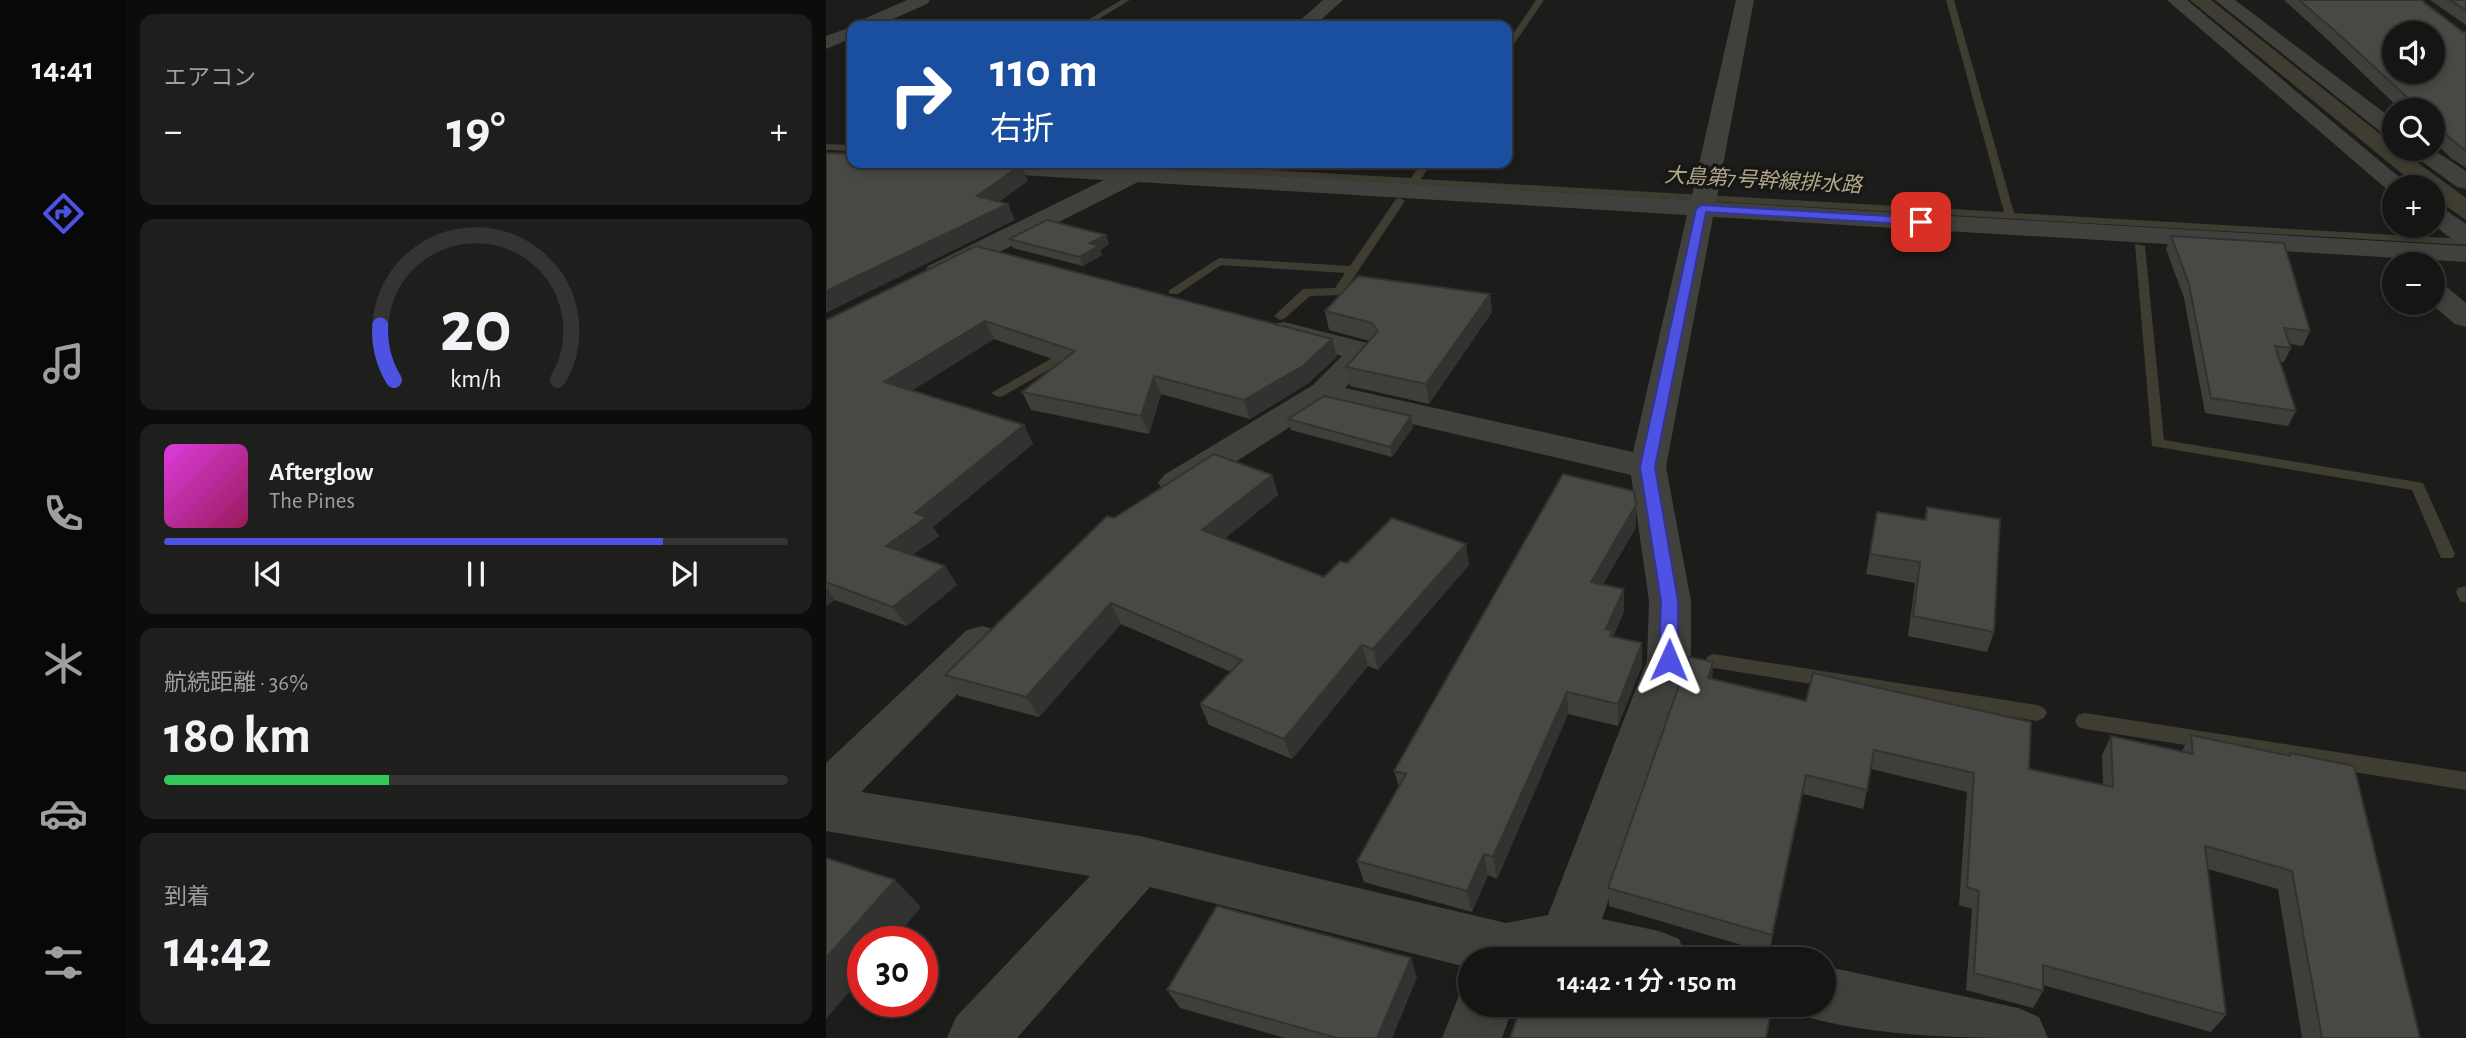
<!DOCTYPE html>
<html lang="ja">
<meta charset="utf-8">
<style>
:root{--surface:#151514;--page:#1e1e1d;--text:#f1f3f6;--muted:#9d9fa0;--line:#343434;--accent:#4d52e2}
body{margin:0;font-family:"Alegreya Sans","Noto Sans JP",sans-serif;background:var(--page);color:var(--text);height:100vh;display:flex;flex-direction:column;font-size:26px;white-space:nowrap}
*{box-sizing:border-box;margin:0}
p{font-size:23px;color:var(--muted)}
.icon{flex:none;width:38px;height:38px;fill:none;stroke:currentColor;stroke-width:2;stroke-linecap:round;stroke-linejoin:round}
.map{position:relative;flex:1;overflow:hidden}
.sheet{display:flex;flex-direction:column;gap:14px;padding:14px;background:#0c0c0b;width:700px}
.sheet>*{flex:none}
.banner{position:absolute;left:21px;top:21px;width:665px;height:147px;border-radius:14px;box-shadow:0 4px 10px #0003,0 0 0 2px var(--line);background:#1a4fa0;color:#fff;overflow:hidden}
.fabs{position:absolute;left:1556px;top:21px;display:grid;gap:14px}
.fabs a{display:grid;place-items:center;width:63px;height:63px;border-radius:50%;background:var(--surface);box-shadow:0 4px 10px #0003,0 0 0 2px var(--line);font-size:35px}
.speed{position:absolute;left:21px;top:926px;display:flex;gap:14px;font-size:35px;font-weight:700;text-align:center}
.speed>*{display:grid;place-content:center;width:91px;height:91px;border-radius:50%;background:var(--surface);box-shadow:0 4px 10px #0003,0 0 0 2px var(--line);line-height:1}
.speed .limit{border:10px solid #d22;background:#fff;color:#111}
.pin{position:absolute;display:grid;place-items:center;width:60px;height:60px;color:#fff;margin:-30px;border-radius:14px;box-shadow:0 4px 10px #0006}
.me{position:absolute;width:77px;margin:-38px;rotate:1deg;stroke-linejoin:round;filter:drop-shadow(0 0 5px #0008)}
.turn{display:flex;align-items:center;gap:24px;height:147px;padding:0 28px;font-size:32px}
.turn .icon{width:91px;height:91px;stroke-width:2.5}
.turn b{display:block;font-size:49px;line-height:60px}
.big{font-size:52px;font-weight:600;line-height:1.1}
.sheet .tile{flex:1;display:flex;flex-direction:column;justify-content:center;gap:10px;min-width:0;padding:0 24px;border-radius:14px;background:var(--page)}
.sheet .dial{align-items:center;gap:0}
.dial svg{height:182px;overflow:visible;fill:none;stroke:var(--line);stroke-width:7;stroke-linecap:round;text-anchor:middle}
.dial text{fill:var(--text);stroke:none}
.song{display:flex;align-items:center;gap:21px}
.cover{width:84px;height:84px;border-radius:10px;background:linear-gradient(135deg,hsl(300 70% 55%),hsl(330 70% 35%))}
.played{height:7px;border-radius:4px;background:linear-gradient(90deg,var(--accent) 80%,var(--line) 80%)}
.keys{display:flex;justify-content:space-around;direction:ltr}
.heat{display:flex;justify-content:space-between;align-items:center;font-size:38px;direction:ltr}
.charge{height:10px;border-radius:5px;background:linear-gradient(90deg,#34c759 36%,var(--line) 0)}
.trip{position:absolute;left:632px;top:947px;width:378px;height:70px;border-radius:35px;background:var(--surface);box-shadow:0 4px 10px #0003,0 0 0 2px var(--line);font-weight:600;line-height:70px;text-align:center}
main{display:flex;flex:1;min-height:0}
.menu{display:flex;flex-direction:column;width:126px;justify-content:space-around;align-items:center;background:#080808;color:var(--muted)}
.menu .icon{width:49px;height:49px}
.menu .selected{color:var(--accent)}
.menu b{font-size:32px;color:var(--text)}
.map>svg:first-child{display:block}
</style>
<main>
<nav class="menu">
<b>14:41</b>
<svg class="icon selected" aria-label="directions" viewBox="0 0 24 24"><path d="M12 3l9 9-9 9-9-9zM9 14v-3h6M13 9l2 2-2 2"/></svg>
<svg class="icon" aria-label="music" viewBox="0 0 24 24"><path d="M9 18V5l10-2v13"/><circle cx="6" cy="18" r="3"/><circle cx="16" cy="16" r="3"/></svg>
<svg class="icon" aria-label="phone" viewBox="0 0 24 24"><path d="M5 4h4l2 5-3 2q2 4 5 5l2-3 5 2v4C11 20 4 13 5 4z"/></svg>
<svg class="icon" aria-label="climate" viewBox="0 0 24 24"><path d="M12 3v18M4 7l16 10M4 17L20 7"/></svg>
<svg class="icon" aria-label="car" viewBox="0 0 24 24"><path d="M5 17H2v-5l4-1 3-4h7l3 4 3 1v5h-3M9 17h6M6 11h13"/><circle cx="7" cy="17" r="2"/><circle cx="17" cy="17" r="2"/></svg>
<svg class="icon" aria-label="filters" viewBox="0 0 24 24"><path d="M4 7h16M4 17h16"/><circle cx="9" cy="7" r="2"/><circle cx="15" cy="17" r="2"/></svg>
</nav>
<section class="sheet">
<div class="tile"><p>エアコン</p>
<div class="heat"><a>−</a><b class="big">19°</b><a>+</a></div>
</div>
<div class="tile dial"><svg viewBox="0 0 100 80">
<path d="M14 69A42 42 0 1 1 86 69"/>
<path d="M14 69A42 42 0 0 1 8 45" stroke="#4d52e2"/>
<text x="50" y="56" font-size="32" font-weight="700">20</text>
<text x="50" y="72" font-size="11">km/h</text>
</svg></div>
<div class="tile">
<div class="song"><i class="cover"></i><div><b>Afterglow</b><p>The Pines</p></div></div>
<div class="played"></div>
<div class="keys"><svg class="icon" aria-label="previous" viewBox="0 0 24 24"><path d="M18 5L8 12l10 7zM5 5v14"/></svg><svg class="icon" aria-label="pause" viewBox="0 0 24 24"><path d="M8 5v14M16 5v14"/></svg><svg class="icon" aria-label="next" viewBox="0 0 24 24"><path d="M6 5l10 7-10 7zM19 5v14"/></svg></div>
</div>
<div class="tile"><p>航続距離 · 36%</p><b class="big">180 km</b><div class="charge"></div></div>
<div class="tile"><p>到着</p><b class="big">14:42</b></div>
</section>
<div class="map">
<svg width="1640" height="1038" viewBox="0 0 1640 1038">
<rect width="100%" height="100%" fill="#1c1c1a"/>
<path fill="#3f3c31" d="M1364,0h21l183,145v4h5l67,49v22l-33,-23 -1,-10 -16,-2z"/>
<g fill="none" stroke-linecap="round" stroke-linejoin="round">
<path fill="#3f3c31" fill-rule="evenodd" d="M295,0h9l-43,26h-9z
M710,0h8l-34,50h-3v-7z
M1120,0h8l60,213 452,26v6l-1366,-79 -5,-3h52l264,15 10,-15h10l-10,16 583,33z
M0,144l26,1v6l-26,-1z
M574,198l5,3 -63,94 -32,1 -26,23 -4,1 -6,-4 29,-27 32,-1 10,-15 -124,-8 -43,29h-8l-2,-3 51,-33 131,8 46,-67z
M1309,244l10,2 19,194 259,43 32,71 -2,4h-12l-29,-68 -260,-44z
M249,345l5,1v6l-77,44 -5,1 -7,-4z
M1640,586v17l-6,-2 -4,-9 2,-4z
M888,654l323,51 7,3 3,5 -3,5 -7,3 -323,-53 -6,-2 -3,-5 3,-5z
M1259,713l381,59v18l-381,-61 -7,-2 -3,-6 3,-6z"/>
<path fill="#40413c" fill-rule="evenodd" d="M81,0h23l-3,4 -50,22h-25v12l-26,11v-13l28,-10 3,-4z
M497,0h20l-29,26h-20z
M910,0h18l-38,202 750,44v16l-753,-45 -47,250 25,134v59l-89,259 57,12 20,8 8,20h-217v9l-320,-81 -133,151h-70l9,-21 134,-141 -264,-45v-68l141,-133 15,-4 15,4 7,12 -7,12 -136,138 279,44 366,87 42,-8 99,-255 2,-59 -18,-126 -305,-71 -136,87 -13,4 -13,-4 -6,-8 6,-8 149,-90 29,-29 -69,-18 -4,-7 4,-7 11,-2 91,23 5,7 -35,36 288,64 54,-237 -549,-33 -190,96 -10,3 -10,-3 -4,-6 4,-6 176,-86 -170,-10 -8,-2 -4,-5h130l639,37z
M1341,0h20l224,187h-17v6l-4,-1z
M1389,0h20l159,120v18l-8,-2z
M1579,149h27l34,22v18l-9,-2z
M1606,204l9,3 25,17v20l-10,-2 -24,-18z
M1606,280l10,3 24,20v24l-11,-3 -25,-21z
M998,966l194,42 21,9 9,21c-82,0 -167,0 -245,-22l-4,-12h25z
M644,981v23h44l-12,34h-60l22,-55z"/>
</g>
<path fill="#3e3f3b" d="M1458,0h137l42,32h3v136l-15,-10 -19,-18v-30h-31l-73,-70z
M1604,0h36v25z
M1345,236l139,95 -7,15 -13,-2 1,4 -7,14h-4l16,49 -8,15 -83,-13 -21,-115 -18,-49z
M183,239l100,5 -9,6 2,5 -19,11 -70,-18z
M150,246l361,111 -30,27 -57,35 -89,-25 -12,40 -118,-24 -9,-18 39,-30 -67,-23 -83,52 113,34 9,19 -100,83 6,9 -27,19 33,11 12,19 -50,41 -72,-26 -9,6v-286z
M664,294l2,18 -63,92 -79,-18 -4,-19 24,-26 -41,-11 -4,-19z
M585,416l2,11 -21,30 -101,-27 -3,-11z
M446,475l6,20 -54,44 100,38 23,-14 122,2 -91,105 -10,-4 -76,93 -83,-34 -9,-21 31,-32 -110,-48 -82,93 -80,-21 -14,-21 169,-157z
M810,505v22l-33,57 21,5v22l-11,26 29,6v23l-24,60 -50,-12 -71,165 -9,-4 -16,37 -108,-30 -7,-21 42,-74 -5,-16z
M1101,507l67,125 -7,20 -79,-16 7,-53 -49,-9 11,-62 47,8z
M887,662l-1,17 317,90 74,16 -1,-30 9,-19 70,16 10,-17 97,20 2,-2 130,285h-118l-24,-149 -70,-20 18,146 -15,17 -168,-47v6l-10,17 -67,-18 6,-81 -13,-4 8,-113 -96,-23 -4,21 -4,19 -60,-15 -34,159 -160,-47 -1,-18z
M591,977l-25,61h-107l-105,-30 -13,-18z"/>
<path fill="#323330" d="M195,165l7,16 -44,32 -7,-17z
M182,204l7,16 -189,93v-22z
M280,235l3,9 -9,6 2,5 -19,11 -4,-9 11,-14z
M664,294l2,18 -63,92 -3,-20z
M159,321l9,18 -99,62 -11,-19z
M506,339l5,18 -30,27 -57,35 -6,-19z
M328,376l7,18 -12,40 -8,-18z
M585,416l2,11 -21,30 -2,-10z
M198,425l9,19 -100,83 6,9 -40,29 -13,-19 29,-33z
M446,475l6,20 -68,56 -8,-21z
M810,505v22l-44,77 -1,-22z
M640,544l3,21 -91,105 -5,-21z
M119,566l12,19 -50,41 -14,-19z
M0,587l9,13 -9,6z
M798,589v22l-11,27 -7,-9z
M285,603l10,21 -82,93 -13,-20z
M816,643v23l-24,60v-22z
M536,645l6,21 -76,93 -8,-20z
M887,662l-1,20 -4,-4z
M741,692l1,22 -71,165 -4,-22z
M980,775l-3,19 -34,159 3,-18z
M658,854l4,21 -16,37 -5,-21z
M69,880l26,27 -29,35h-29v34l-37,43v-61z
M585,958l6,19 -25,61h-15z"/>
<path fill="#484945" stroke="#323330" stroke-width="2" fill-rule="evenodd" d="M1473,0h122l42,32h3v118l-8,-5 -26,-24v-11h-11l-88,-81zM1568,33h38v39h-38z
M1624,0h16v10z
M0,153l26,1v9h134l35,2 -44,31 31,8 -182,87z
M221,220l59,15 -16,8 9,3 -20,11 -70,-18z
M1345,236l113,7 26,88 -26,-3 7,20 -16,-2 21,65 -85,-13 -22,-114z
M150,246l356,93 -29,27 -59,34 -90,-24 -13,40 -119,-24 53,-41 -90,-30 -101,61 140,43 -109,88 12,4 -41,29 59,20 -52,41 -67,-25v-262z
M532,276l132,18 -64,90 -80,-17 32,-36 -6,-8 -47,-12z
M498,396l87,20 -21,31 -102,-28z
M388,454l58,21 -70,55 122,47 16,-16 7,2 45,-45 74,26 -93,105 -11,-4 -78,94 -84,-35 42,-44 -131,-57 -85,94 -81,-22 162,-159 7,2z
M737,474l71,17 2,14 -45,77 33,7 -18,40 6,2 -2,5 32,7 -24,61 -51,-12 -74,165 -9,-3 -17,37 -110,-30 49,-87 -12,-3z
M1101,507l73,12 -6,113 -81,-16 7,-54 -50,-8 7,-42 49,8z
M863,657l24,5 -5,16 98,23 7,-28 218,49 -2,47 84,18 -2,-51 82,18 -2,-19 99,21v-3l64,13 66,272h-98l-30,-167 -87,-25 21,169 -183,-50v26l-69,-18 5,-82 -12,-4 7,-114 -100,-23 -7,40 -61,-15 -34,160 -164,-47z
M0,858l69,22 -69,78z
M391,906l194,52 -34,80h-40l-170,-48z
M696,1004h86l11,3 1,-3h102l48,12 -4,22h-256z"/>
<path fill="#4d52e2" stroke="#323593" stroke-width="2" d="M875,205l220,13 5,4 -5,3 -215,-13 -51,255 23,134v59l-3,5h-13l-3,-5 2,-59 -21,-134 56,-258z"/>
<g text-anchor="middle" stroke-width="7" stroke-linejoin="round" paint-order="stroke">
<g font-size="21" font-style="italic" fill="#b2a889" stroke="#171715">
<text transform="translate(937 180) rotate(3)" y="7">大島第7号幹線排水路</text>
</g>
</g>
</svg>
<div class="fabs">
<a><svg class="icon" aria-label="sound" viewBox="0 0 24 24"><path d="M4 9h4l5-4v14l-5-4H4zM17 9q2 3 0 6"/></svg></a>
<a><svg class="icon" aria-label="search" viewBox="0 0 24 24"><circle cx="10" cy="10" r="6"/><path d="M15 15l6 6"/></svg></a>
<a>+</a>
<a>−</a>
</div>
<div class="speed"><div class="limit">30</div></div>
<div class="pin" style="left:1095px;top:222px;background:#d93025"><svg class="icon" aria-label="arrive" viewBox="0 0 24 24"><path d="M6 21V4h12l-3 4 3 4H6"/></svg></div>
<svg class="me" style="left:843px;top:660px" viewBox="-20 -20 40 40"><path d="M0-17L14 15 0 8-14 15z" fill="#4d52e2" stroke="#fff" stroke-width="4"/></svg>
<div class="trip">14:42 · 1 分 · 150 m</div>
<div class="banner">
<div class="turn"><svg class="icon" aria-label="right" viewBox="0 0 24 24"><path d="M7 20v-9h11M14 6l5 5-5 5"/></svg><div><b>110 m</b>右折</div></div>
</div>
</div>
</main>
